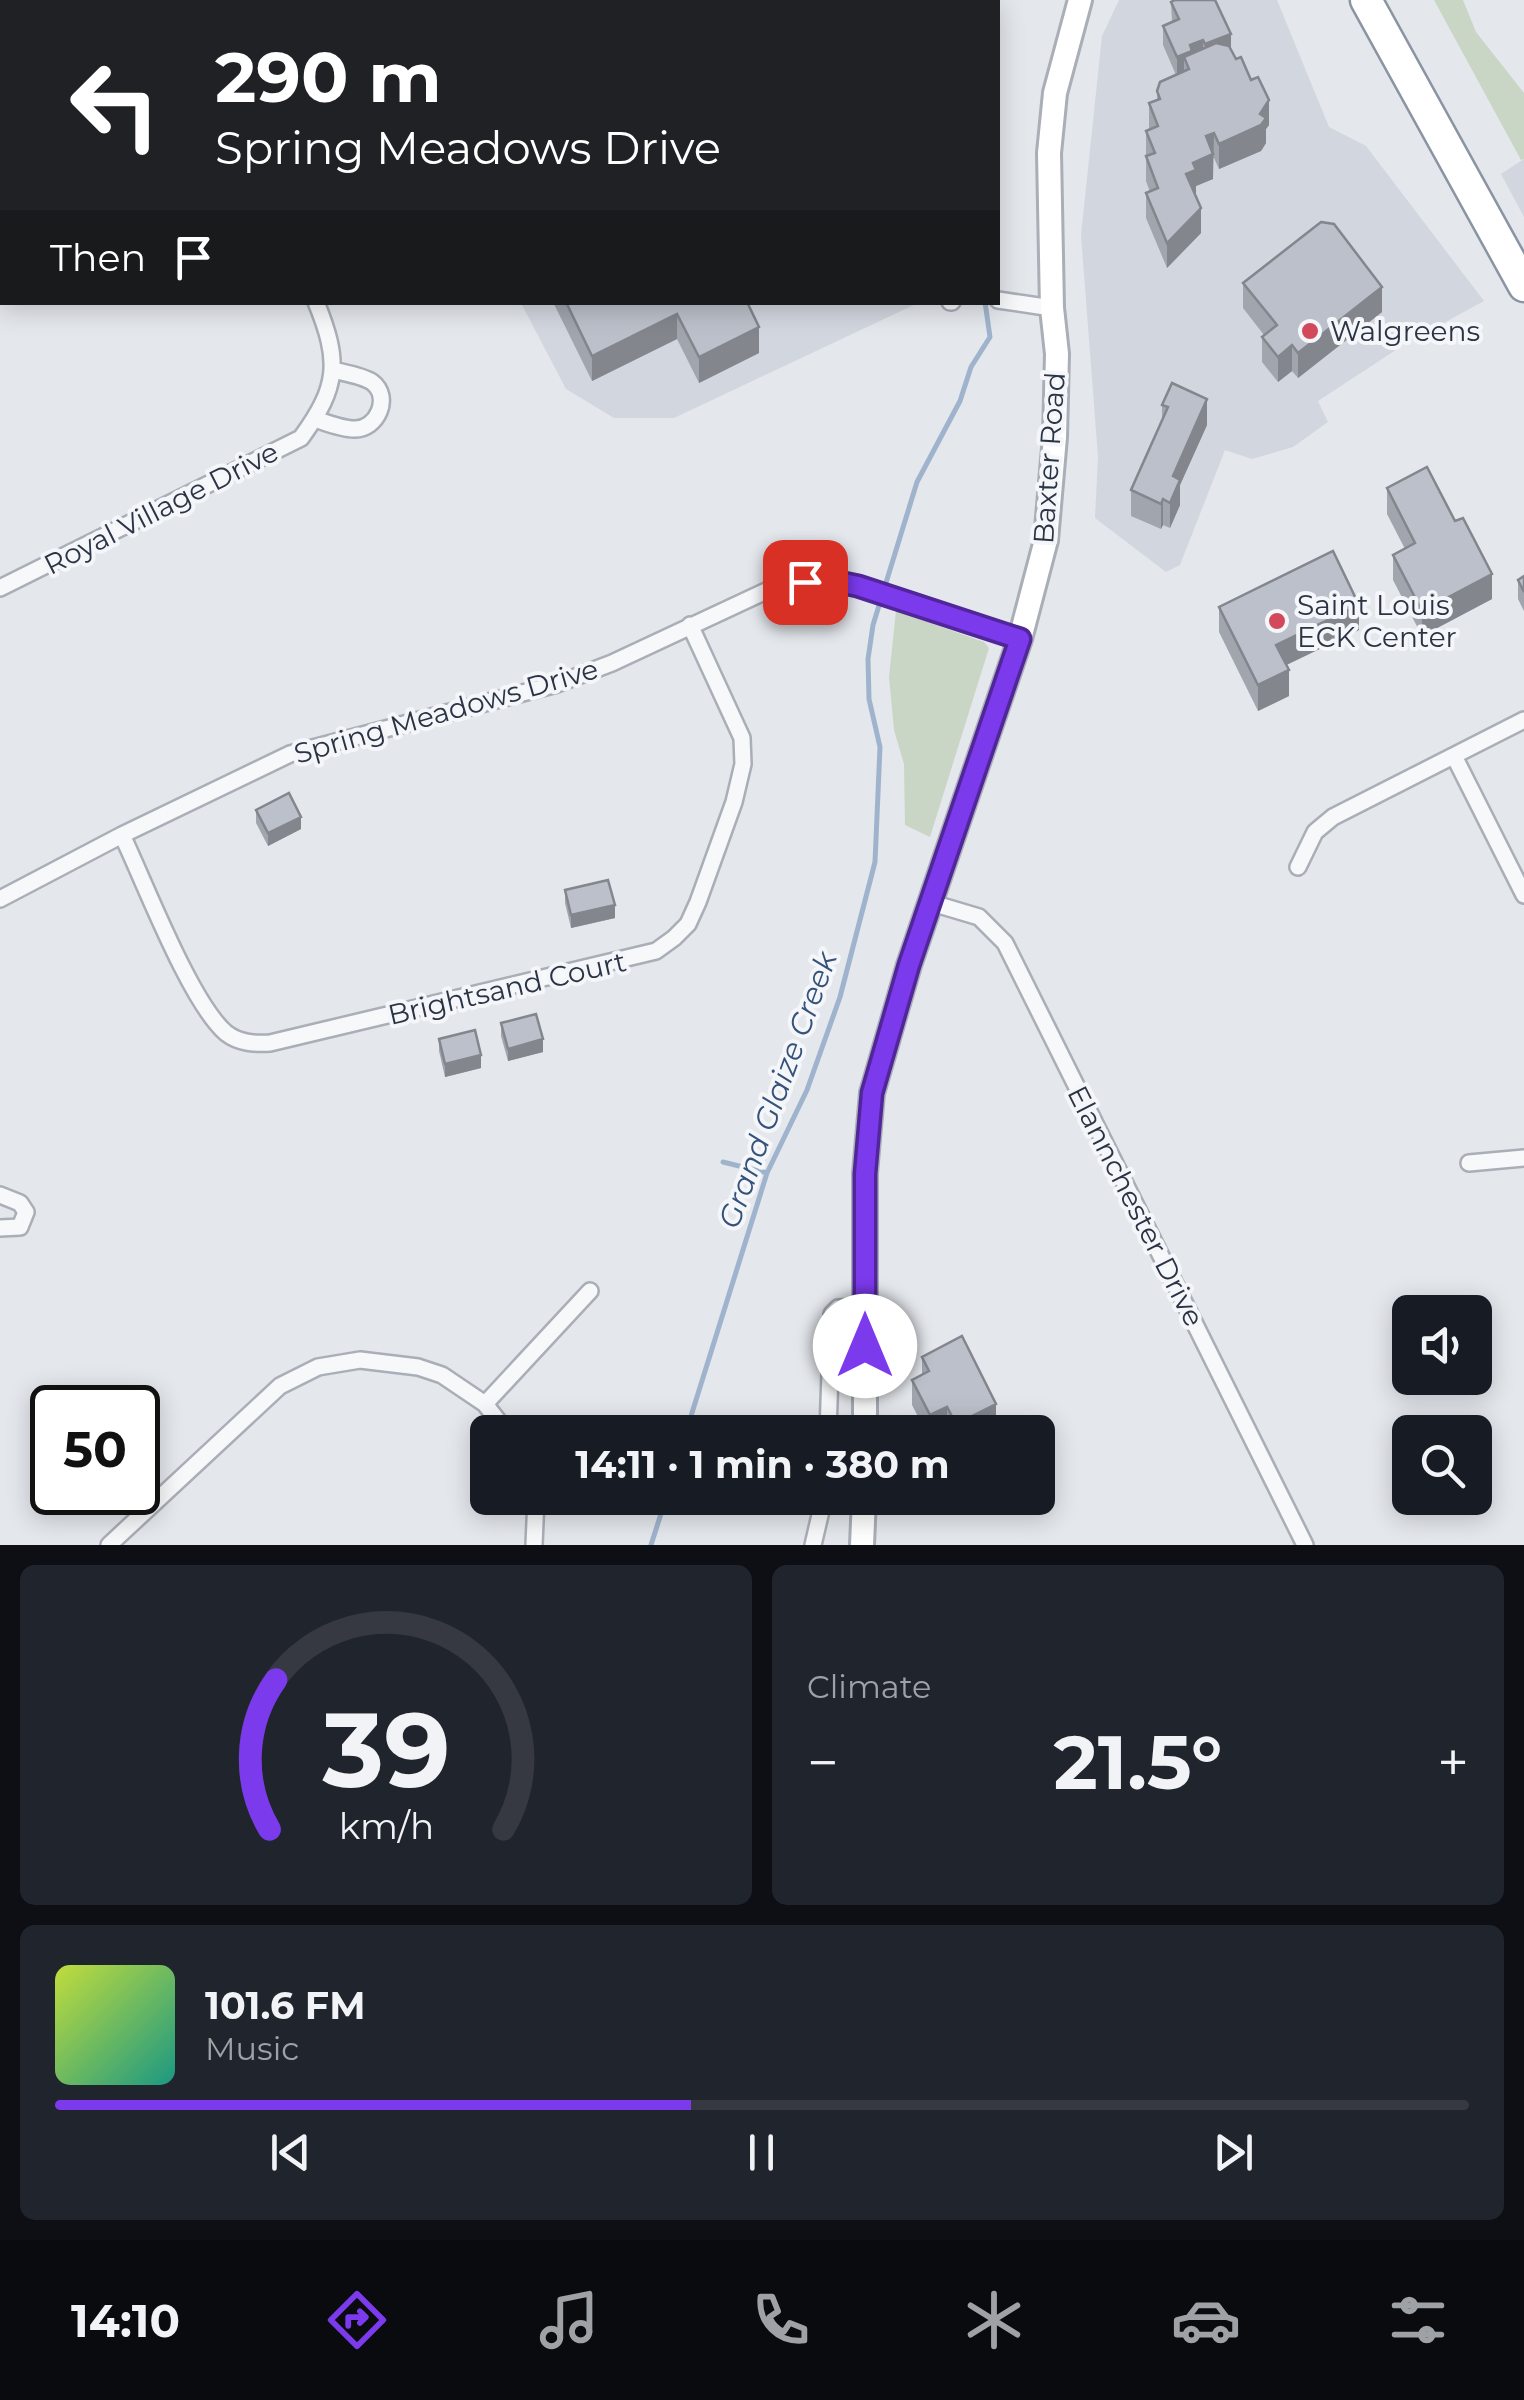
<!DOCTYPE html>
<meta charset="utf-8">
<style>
:root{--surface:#171b24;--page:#20242c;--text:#f1f3f6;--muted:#9ea1a6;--line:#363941;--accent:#7c3aed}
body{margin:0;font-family:Montserrat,sans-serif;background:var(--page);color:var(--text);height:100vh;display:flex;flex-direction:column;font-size:38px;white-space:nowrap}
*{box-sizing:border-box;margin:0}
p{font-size:32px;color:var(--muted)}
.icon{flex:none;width:55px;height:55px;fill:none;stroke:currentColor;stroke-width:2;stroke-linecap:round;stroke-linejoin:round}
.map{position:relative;height:1545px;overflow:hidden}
.details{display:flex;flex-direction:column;gap:20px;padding:20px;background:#0d0f14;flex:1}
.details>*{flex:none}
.banner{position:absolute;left:0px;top:0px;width:1000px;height:305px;box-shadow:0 5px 25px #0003;background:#202124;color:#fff;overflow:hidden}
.controls{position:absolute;left:1392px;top:1295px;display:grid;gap:20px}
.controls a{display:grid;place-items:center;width:100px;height:100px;border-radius:15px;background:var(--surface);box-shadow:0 5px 25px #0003;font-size:50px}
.speed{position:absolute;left:30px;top:1385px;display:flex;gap:20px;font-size:50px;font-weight:700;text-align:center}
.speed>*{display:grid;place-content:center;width:130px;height:130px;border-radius:50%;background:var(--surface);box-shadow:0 5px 25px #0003;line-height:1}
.speed .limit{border:5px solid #111;border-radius:15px;background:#fff;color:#111}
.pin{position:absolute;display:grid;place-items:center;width:85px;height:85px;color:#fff;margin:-42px;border-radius:20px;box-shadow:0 5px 15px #0006}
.me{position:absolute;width:110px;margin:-55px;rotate:0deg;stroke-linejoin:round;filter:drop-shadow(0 0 8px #0008)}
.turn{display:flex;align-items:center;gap:35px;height:210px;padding:0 50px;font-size:45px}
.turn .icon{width:130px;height:130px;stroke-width:2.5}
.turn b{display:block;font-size:70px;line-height:85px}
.then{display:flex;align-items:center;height:95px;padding:0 50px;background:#0003;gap:20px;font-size:38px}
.big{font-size:75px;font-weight:700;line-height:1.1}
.details .card{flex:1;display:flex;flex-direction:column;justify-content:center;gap:15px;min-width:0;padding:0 35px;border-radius:15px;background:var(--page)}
.details .dial{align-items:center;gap:0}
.dial svg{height:260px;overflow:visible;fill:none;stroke:var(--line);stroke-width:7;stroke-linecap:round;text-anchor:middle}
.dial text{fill:var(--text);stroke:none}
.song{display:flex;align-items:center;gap:30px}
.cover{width:120px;height:120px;border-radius:15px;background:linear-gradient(135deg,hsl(70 70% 55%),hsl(170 70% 35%))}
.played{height:10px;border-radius:5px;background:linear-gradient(90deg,var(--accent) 45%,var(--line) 45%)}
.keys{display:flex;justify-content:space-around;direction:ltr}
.heat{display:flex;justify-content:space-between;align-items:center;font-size:55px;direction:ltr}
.details .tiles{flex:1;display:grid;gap:20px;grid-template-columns:1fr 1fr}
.card:last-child{grid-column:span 2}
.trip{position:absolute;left:470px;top:1415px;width:585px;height:100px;border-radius:15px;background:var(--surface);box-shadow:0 5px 25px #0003;font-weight:700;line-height:100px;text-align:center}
.tab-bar{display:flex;height:160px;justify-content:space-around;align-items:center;background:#090b0e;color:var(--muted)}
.tab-bar .icon{width:70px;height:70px}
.tab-bar .on{color:var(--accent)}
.tab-bar b{font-size:45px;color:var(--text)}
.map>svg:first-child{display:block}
</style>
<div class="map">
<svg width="1524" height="1545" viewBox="0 0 1524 1545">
<rect width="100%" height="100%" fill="#e4e7ec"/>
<path fill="#d2d6de" d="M380,0h549l-547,2z
M1119,0h158l52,127 37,19 118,155 -79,43 -87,57 10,21 -35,25 -41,12 -27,-9 -45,115 -14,7 -71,-54 3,-61 -17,-222 21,-199z
M1524,159v58l-23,-43z
M521,303h397l-244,115h-60l-48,-29z"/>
<path fill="#c9d6c5" d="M1434,0h29l13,32 48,61v66l-3,1z
M896,611l88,31 5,6 -59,189 -25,-12 -1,-61 -10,-34 -5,-53z"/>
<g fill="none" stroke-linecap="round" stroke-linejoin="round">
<path stroke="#9fb4cc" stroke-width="5" d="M986,2l1,-2
M723,1162l44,11
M686,1432l81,-259 40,-83 33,-93 35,-135 5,-115 -11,-48 -1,-40 5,-34 44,-143 43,-81 11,-34 19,-30 -5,-35
M651,1545l15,-47"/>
<defs>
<path id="street" d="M187,0l1,2
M938,0v2
M0,134l2,1
M998,300l54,8
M950,302h2
M315,419c12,4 27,10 39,10 23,1 38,-32 18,-47 -9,-6 -27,-9 -39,-12
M0,588l301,-150c38,-52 39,-77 15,-136
M1454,756l70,139
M122,835c23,48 68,167 104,198 13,10 28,11 44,10l386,-92 18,-13 14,-14 10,-22 36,-100 9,-38 -1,-26 -52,-113
M1298,867l17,-35 18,-15 191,-97
M0,899l122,-64 168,-81 267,-70 55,-21 154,-72c32,-9 59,-12 92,-4l162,52
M932,903l47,14 26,26 300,602
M1469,1163l55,-5
M0,1195l20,8 6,9 -6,15 -20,1
M485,1404l105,-113
M828,1432l4,-118 6,-6 27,-1
M109,1545l171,-159 38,-19 42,-7 58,7 24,8 43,29 22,28
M534,1545l2,-47
M813,1545l11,-47"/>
<path id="secondary" d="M865,1432v-259l7,-80 37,-128 111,-326 26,-99 9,-103 2,-83 -5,-46 -3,-155 6,-60 25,-93
M862,1545l2,-47"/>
<path id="highway" d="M1366,0l158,286"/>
</defs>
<use href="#street" stroke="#a9aeb7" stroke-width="20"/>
<use href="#secondary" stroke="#a9aeb7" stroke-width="28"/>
<use href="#highway" stroke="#8b94a3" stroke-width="35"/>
<use href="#street" stroke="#f7f8fa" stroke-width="15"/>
<use href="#secondary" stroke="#fff" stroke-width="22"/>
<use href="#highway" stroke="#fff" stroke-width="30"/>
</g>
<path fill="#a1a5ae" d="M1171,2l60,48 38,75 -3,4v14l-5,8 -42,18 -5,-11h-1v21l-17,7v9l5,38 -34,35 -21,-50v-25l4,-1 -4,-11v-50l3,-1v-27l8,-3v-9l19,-16 -13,-30v-19l9,-4z
M1243,283l139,29 -84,66 -6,-7 -14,11 -16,-20v-25l2,-2 -21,-27z
M553,302h194l12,51 -60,30 -22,-44 -85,42z
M1162,405l45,20 -27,60v20l-10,23 -7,-3 -2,4 -30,-13v-26l31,-70z
M1387,488l105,111 -70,37 -29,-56v-25l12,-6 -18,-35z
M1524,576v35l-6,-12v-19z
M1219,607l140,23 -73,35 3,31 -31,15 -39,-79z
M256,810l45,19 -33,17 -12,-23z
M565,890l50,28 -44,10 -6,-25z
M501,1023l42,29 -35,9 -7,-25z
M439,1039l42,29 -36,9 -6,-26z
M922,1357l74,73 -6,2h-64l-14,-27v-25l10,-5z"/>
<path fill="#83868d" d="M1231,34v19l-26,11v-20z
M1203,40v19l-19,-2v16l-7,3v-19l13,-12z
M1269,100v25l-3,4v14l-5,8 -42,18v-25z
M1214,133l-1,46 -17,7v9l-10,-21 20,-38z
M1201,208v25l-34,35v-25z
M1382,287v25l-84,66v-25z
M677,314v25l-85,42v-25z
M759,327v26l-60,30v-26z
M1292,345v26l-14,11v-25z
M1207,399v26l-27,60v20l-10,23v-25l3,-27z
M1163,499v26l-2,4v-25z
M1492,574v25l-70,37v-25z
M1359,605v25l-83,40v-25z
M1289,670v26l-31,15v-26z
M301,817v12l-33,17v-13z
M615,905v13l-44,10v-13z
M543,1039v13l-35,9v-12z
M481,1055v13l-36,9v-13z
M996,1404v26l-6,2h-34v-8z
M947,1407v25h-17v-17z"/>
<path fill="#bbc0ca" stroke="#83868d" stroke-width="2.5" d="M451,0h146l1,2h-145z
M1175,0h40l16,34 -26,10 -2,-4 -13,5 2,6 -15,6 -14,-31 16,-7 -8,-17z
M1216,43l13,3 7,13 5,-2 10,23 7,-3 11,23 -9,14 6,4 -5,7 -42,19 -5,-11 -8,3 7,18 -20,9 3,7 -10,4 15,34 -34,35 -21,-50 12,-5 -12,-32 9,-3 -9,-22 12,-5 -9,-23 11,-4 -3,-8 3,-9 29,-13 -5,-12z
M1321,222l13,2 48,63 -84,66 -6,-8 -14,12 -16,-20 15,-12 -34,-42z
M566,302h181l12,25 -60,30 -22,-43 -85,42z
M1172,383l35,16 -34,77 7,4 -10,23 -7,-4 -2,5 -30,-14 37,-83 -6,-2z
M1427,467l28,54 8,-3 29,56 -70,37 -29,-56 22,-12 -28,-55z
M1333,551l26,54 -83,40 13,25 -31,15 -39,-78z
M1524,576v16l-6,-12z
M289,793l12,24 -33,16 -12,-23z
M608,880l7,25 -44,10 -6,-25z
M536,1014l7,25 -35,10 -7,-26z
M475,1030l6,25 -36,9 -6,-25z
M962,1336l34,68 -40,20 -9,-17 -17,8 -18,-35 17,-9 -7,-14z"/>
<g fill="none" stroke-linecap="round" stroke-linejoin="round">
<defs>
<path id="route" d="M805,582l29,-1 24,5 162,53 -111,326 -37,128 -7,81v172"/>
</defs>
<use href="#route" stroke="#51269a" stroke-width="25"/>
<use href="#route" stroke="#7c3aed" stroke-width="18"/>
</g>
<g fill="#d1495b" stroke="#f4f6f9" stroke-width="4">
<circle cx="1310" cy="331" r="10"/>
<circle cx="1277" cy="621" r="10"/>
</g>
<g text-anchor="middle" stroke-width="8" stroke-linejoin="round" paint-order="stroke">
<g font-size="28" fill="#2b3445" stroke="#f4f6f9" text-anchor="start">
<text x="1330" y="341">Walgreens</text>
<text x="1297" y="615">Saint Louis<tspan x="1297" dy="32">ECK Center</tspan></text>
</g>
<g font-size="28" fill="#2b3445" stroke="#f4f6f9">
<text transform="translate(1049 458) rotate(-86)" y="10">Baxter Road</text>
<text transform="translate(161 508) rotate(-27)" y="10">Royal Village Drive</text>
<text transform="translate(446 711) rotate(-16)" y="10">Spring Meadows Drive</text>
<text transform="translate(507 988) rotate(-13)" y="10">Brightsand Court</text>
<text transform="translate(1136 1206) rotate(63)" y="10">Elannchester Drive</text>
</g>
<g font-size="30" font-style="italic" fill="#34527a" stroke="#f4f6f9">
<text transform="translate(778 1090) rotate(-70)" y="10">Grand Glaize Creek</text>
</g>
</g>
</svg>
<div class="controls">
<a><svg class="icon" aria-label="sound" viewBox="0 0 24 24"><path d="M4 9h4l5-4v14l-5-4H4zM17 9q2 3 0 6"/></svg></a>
<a><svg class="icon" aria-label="search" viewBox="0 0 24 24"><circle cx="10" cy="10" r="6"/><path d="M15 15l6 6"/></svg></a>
</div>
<div class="speed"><div class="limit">50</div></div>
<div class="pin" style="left:805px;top:582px;background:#d93025"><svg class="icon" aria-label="arrive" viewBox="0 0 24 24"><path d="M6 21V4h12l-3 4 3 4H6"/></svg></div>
<svg class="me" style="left:865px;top:1346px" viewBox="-20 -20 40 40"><circle r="19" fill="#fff"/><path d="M0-13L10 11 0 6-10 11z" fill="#7c3aed"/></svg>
<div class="trip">14:11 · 1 min · 380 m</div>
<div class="banner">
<div class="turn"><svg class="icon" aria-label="left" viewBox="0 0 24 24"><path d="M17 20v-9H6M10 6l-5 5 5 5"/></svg><div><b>290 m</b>Spring Meadows Drive</div></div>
<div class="then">Then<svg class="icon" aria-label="arrive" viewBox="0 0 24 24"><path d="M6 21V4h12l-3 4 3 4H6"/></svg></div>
</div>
</div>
<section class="details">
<div class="tiles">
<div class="card dial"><svg viewBox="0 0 100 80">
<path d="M14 69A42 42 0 1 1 86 69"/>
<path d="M14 69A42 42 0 0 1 16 23" stroke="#7c3aed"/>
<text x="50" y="56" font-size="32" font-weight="700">39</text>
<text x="50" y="72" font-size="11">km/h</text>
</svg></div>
<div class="card"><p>Climate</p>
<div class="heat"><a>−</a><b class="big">21.5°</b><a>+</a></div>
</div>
<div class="card">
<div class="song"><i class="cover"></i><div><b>101.6 FM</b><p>Music</p></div></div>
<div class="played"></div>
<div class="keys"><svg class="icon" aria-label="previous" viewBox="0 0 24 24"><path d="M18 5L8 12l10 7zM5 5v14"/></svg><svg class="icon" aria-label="pause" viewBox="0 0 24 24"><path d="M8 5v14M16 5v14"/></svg><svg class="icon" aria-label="next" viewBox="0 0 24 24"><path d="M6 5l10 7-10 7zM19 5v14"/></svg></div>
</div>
</div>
</section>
<nav class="tab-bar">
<b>14:10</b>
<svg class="icon on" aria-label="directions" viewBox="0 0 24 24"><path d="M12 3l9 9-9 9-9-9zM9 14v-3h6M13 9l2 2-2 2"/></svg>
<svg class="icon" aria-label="music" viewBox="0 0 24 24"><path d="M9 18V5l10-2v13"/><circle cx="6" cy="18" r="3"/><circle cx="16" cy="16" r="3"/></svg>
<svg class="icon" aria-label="phone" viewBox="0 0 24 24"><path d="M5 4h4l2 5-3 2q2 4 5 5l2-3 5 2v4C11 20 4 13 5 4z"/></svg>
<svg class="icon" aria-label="climate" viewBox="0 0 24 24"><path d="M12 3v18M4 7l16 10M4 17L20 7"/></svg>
<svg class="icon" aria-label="car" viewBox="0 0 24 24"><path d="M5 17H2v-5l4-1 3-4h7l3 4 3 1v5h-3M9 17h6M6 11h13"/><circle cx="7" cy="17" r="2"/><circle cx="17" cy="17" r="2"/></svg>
<svg class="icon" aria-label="filters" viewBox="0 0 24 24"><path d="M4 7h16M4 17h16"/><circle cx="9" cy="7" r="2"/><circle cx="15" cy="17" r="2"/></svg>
</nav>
